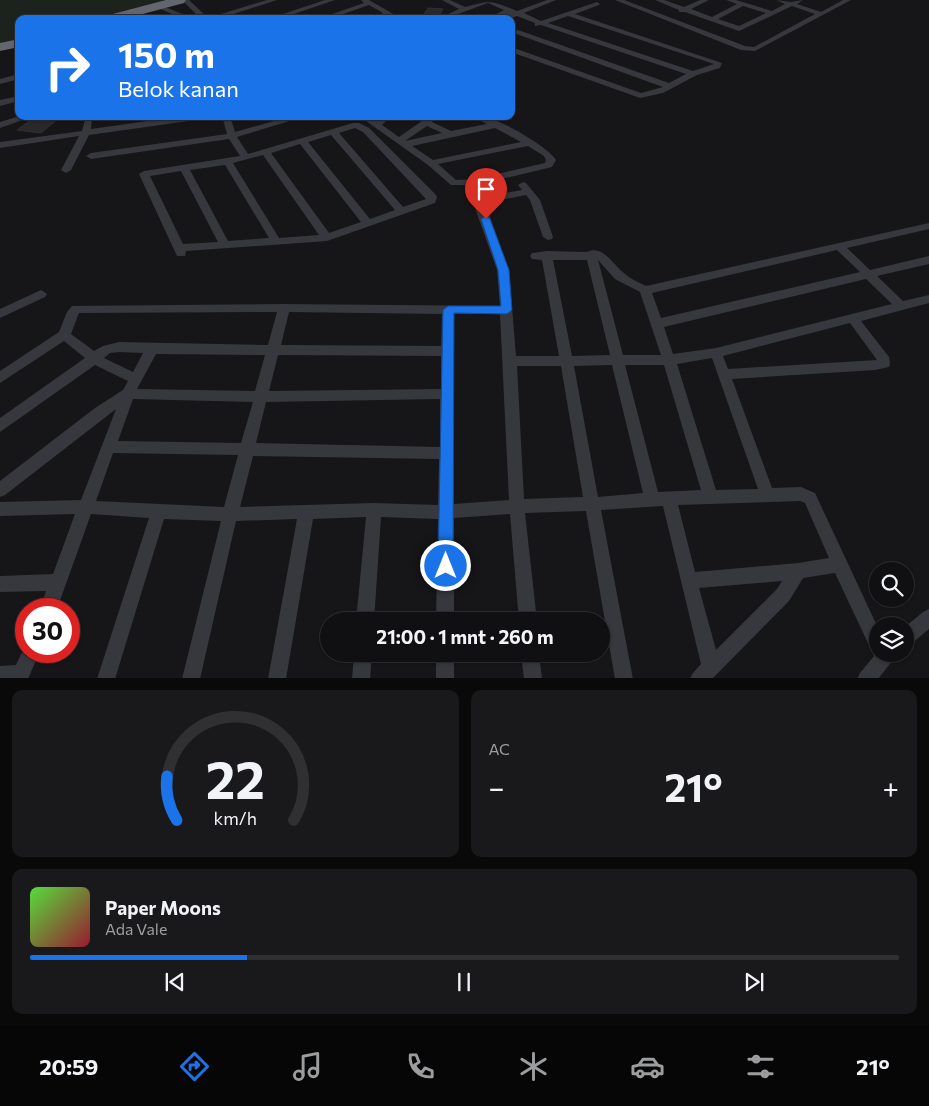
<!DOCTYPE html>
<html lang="id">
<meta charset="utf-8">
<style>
:root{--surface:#101012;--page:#19191b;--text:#f1f3f6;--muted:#9c9d9f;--line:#303032;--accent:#1a73e8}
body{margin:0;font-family:Commissioner,sans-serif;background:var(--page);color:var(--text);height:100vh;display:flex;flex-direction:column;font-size:19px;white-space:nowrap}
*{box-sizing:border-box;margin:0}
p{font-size:16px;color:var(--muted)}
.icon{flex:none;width:28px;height:28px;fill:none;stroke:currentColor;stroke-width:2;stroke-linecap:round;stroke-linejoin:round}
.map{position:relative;height:678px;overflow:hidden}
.side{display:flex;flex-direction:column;gap:12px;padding:12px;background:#09090a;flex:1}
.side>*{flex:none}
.top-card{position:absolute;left:15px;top:15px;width:500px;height:105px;border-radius:10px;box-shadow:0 1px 4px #0004,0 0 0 1px var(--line);background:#1a73e8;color:#fff;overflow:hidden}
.controls{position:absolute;left:869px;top:562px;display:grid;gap:10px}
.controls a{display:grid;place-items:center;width:45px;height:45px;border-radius:50%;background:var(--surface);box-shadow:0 1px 4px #0004,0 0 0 1px var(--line);font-size:25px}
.speed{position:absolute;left:15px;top:598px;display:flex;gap:10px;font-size:25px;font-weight:700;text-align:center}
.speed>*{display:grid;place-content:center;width:65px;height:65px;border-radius:50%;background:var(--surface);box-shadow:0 1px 4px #0004,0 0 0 1px var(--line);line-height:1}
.speed .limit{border:8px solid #d22;background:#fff;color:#111}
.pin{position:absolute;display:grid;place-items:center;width:42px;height:42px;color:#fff;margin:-51px -21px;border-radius:50% 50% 50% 0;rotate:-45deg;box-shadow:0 0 5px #0007}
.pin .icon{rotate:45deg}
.me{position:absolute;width:55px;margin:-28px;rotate:0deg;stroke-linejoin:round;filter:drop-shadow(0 0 4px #0008)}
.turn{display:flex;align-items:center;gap:18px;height:105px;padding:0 20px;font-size:22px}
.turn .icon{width:65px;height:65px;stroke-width:2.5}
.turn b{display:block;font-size:35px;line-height:42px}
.big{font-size:38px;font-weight:700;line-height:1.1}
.side .card{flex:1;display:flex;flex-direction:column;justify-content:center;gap:8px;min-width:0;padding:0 18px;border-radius:10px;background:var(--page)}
.side .dial{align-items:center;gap:0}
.dial svg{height:130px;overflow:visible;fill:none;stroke:var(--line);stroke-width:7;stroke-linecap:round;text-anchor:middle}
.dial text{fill:var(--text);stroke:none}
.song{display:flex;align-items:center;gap:15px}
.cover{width:60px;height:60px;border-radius:8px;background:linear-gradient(135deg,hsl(110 70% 55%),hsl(350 70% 35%))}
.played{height:5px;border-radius:2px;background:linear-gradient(90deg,var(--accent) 25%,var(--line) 25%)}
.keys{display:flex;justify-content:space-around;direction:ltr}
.heat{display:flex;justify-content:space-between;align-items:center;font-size:28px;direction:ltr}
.side .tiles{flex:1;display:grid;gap:12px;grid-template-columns:1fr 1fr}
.card:last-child{grid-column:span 2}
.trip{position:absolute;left:320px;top:612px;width:290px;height:50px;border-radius:25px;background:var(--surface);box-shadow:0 1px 4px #0004,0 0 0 1px var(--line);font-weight:700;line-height:50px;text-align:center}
.tab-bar{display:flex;height:80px;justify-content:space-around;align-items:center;background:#060607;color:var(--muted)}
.tab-bar .icon{width:35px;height:35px}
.tab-bar .active{color:var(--accent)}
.tab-bar b{font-size:22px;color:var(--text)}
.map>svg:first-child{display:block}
</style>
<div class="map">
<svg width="929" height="679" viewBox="0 0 929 679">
<rect width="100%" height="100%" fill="#161618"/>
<path fill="#1c231d" d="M0,0h171l-69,19h-83v21l-19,4z"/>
<path fill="#29292c" stroke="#303034" d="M428,8l15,1 -6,10h-16z
M36,116l22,3 -17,14 -24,-3z"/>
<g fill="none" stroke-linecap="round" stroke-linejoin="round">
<path fill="#37383d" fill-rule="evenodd" d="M182,0h7l19,18 59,-18h10l-59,19h-17z
M325,0h10l-56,19h-11z
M361,0h8l33,19h-9l-5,-3 -8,3h-11l14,-6 -14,-8 -40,14h-11l46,-16z
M442,0h8l15,7c27,-7 25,-7 52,4l30,-11h9l-32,13 17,8 56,-19 3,2 -1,1 -24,9 147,49 -2,5 -23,7 -34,18 -23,5 -129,-46v-5l130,46 22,-6 -152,-55 7,-2 151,53 17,-9 -145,-49 -6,1v-3l-18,-7 -8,3h-10l11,-6 -13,6h-10l17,-9 -16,-7 -38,14h-4v-2l13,-6zM568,16l146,48 -21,7 -145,-48z
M615,0h9l121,46 9,1 61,-33 -23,-8 -53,25 -54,-19h-6v-2l-24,-10h9l20,7 16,-7h9l-18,9 21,8 25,-13 -11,-4h10l36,11 13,-7 -9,-4 15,2 12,-2 -6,4 24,8 22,-12h8l-96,51 -14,-1zM743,6l23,7 -27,13 -21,-7z
M158,4l34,14 1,1h-10l-27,-12 -1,-1z
M19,74v5l-19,5v-5z
M19,96v5l-19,5v-6z
M20,116h14l-34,12v-6z
M82,116h9l1,2 -1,11 92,-13h24l-4,3 -114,16 -18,35 -5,3 -5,-3 18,-34 -79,12v-6l82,-11 3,-11z
M222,116h8l5,16 57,-16h14l-69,21 11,17 105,-31h6l10,5 67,67 1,2 -2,6 -108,38 -141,10 -1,5h-8l-38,-82 5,-3 96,-15 -11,-17 -138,20 -5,-3 5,-3 136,-19zM355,128l8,4 63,67 -23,8 -64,-74zM331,135l64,75 -25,9 -62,-77zM300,144l61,78 -32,11 -58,-80zM263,155l56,80 -40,3 -46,-75zM225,165l44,73 -41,3 -38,-71zM181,171l37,71 -35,2 -33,-68z
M359,116h10l7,5 5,-5h10l-9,9 17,12 30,-21h6l1,2 -4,4 19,9 36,-7 -16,-8c3,0 8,0 12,0 16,3 64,30 73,44l-4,7 -76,18h-25l-23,-20zM427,126l15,7 -37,8zM495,128l26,14 -88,18 -21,-14zM528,146l16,10 2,4 -1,3 -69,16 -20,1 -18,-16z
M523,182l3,1 14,17 13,37 -1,2 -4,1 -5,-3 -13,-37 -4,-5 -41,8 24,67 7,86h43l-17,-96 -10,-1 -2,-3 2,-3 15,-2 40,1c16,-8 26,13 38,22 6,5 13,8 21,12l283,-63v6l-82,19 23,22 59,-14v8l-52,12 26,25 26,-6v8l-68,18 28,36 1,6 -1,4 -14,3 -143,9 40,109 29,-1 14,6 63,135v26h18l-3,6 -15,19h-21l3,-6 14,-17 -39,-83 -32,5 -14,23 -77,78h-22l3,-6 8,-9 -38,-158 -62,4 32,169h-18l-29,-168 -61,2 12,108h-18l-9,-107 -56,4v103h-18l2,-102 -57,-2 -7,104h-18l10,-104 -53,2 -27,160h-18l29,-160 -61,2 -36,158h-18l39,-158 -57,-2 -49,160h-18l52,-161 -58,-4 -34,95h-17l6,-18 -46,1v-16l53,-2 22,-60 -75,2v-14l81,-2 35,-91 -111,86 -5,2v-16l95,-73 28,-18 5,-9 -33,-16 -95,67v-14l85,-60 -21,-17 -64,42v-12l59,-39 8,-20 5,-6 212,-2 216,2 -3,-36 -27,-76 5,-3 4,1 3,5 40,-7 -4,-5zM837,250l23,22 -199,46 -9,-25zM553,260h34l23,95 -38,1zM598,260l17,19 25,13 21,63h-38zM866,279l26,25 -176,44 -43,6 -9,-27zM277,312l-9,33 -149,-3 -16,4 -9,5 -23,-17 8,-21zM289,312l153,2 -1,32 -160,-1zM454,314h46l9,186 -55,4zM850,323l27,37 -149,9 -5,-13zM119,352l24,1 -10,19 -29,-14 6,-5zM156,354l109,1 -10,36 -118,-2zM278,355l163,1v33l-172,2zM712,358l46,131 -42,1 -39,-126zM612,365l31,128 -45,4 -24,-131zM625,365h39l37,125 -43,2zM517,366h44l22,131 -59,2zM133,399l120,3 -12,41 -123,-2zM440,399v48l-184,-4 10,-41zM113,453l125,2 -14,52 -128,-6zM253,456l186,3 -1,46 -64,-2 -134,4zM800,501l5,2 24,55 -31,5 -103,9 -17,-67zM782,581l-5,8 -61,61 -17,-62z
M41,290l6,4 -2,3 -45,21v-9z
M929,609v20l-18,15 -6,3v-20l18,-15z
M26,644v7h14l-12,28h-28v-13l16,-1z
M354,654h18l-2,25h-18z
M436,654h18v25h-18z
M521,654h18l3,25h-18z"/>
<path fill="#63666e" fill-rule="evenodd" d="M166,0h20l-2,3 -60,16h-21l2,-3z
M19,39v8l-19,4v-8z"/>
</g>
<path fill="#1a73e8" stroke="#114b97" d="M486,216l4,3 19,51 3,40 -5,4 -53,-1 -1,253 -2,6 -5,2 -6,-2 -2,-6 5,-256 5,-4h53l-3,-36 -17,-51z"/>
</svg>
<div class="controls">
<a><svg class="icon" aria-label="search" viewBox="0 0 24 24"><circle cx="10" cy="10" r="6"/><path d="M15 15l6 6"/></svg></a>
<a><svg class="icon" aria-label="layers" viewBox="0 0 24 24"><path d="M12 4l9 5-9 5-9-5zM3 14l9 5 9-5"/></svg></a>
</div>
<div class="speed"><div class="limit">30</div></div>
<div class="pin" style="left:486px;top:219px;background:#d93025"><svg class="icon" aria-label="arrive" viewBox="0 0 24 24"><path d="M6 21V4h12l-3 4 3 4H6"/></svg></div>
<svg class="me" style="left:446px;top:566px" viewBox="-20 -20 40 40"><circle r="17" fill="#1a73e8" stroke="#fff" stroke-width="3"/><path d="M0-11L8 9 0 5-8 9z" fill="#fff"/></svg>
<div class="trip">21:00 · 1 mnt · 260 m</div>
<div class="top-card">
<div class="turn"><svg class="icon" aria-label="right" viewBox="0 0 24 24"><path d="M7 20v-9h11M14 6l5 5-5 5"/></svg><div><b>150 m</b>Belok kanan</div></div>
</div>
</div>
<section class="side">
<div class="tiles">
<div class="card dial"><svg viewBox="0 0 100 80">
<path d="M14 69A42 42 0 1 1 86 69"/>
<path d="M14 69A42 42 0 0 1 8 42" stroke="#1a73e8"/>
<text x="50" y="56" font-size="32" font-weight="700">22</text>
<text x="50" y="72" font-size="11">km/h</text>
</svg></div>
<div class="card"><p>AC</p>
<div class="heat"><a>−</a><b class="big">21°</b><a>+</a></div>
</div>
<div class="card">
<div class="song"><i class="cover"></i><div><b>Paper Moons</b><p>Ada Vale</p></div></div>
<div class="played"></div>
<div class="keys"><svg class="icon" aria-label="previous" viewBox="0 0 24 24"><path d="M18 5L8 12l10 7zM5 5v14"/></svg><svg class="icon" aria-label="pause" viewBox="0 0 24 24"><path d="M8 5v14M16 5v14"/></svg><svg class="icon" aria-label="next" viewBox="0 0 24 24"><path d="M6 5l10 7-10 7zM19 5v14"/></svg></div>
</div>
</div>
</section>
<nav class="tab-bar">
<b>20:59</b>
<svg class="icon active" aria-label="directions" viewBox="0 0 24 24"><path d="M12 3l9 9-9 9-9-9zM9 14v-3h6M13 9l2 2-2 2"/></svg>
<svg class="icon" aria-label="music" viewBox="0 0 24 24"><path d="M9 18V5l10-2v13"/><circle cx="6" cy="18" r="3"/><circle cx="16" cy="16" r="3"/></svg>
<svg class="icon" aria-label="phone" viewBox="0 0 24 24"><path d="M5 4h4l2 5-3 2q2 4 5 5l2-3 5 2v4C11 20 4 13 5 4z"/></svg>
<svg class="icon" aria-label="climate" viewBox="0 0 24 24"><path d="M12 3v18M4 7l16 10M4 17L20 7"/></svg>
<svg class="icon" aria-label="car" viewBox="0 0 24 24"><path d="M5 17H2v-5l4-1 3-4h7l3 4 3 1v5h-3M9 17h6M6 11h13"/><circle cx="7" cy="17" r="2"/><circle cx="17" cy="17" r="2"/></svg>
<svg class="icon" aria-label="filters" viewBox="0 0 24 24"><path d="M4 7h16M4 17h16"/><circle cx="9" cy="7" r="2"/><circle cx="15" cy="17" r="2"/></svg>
<b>21°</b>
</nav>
